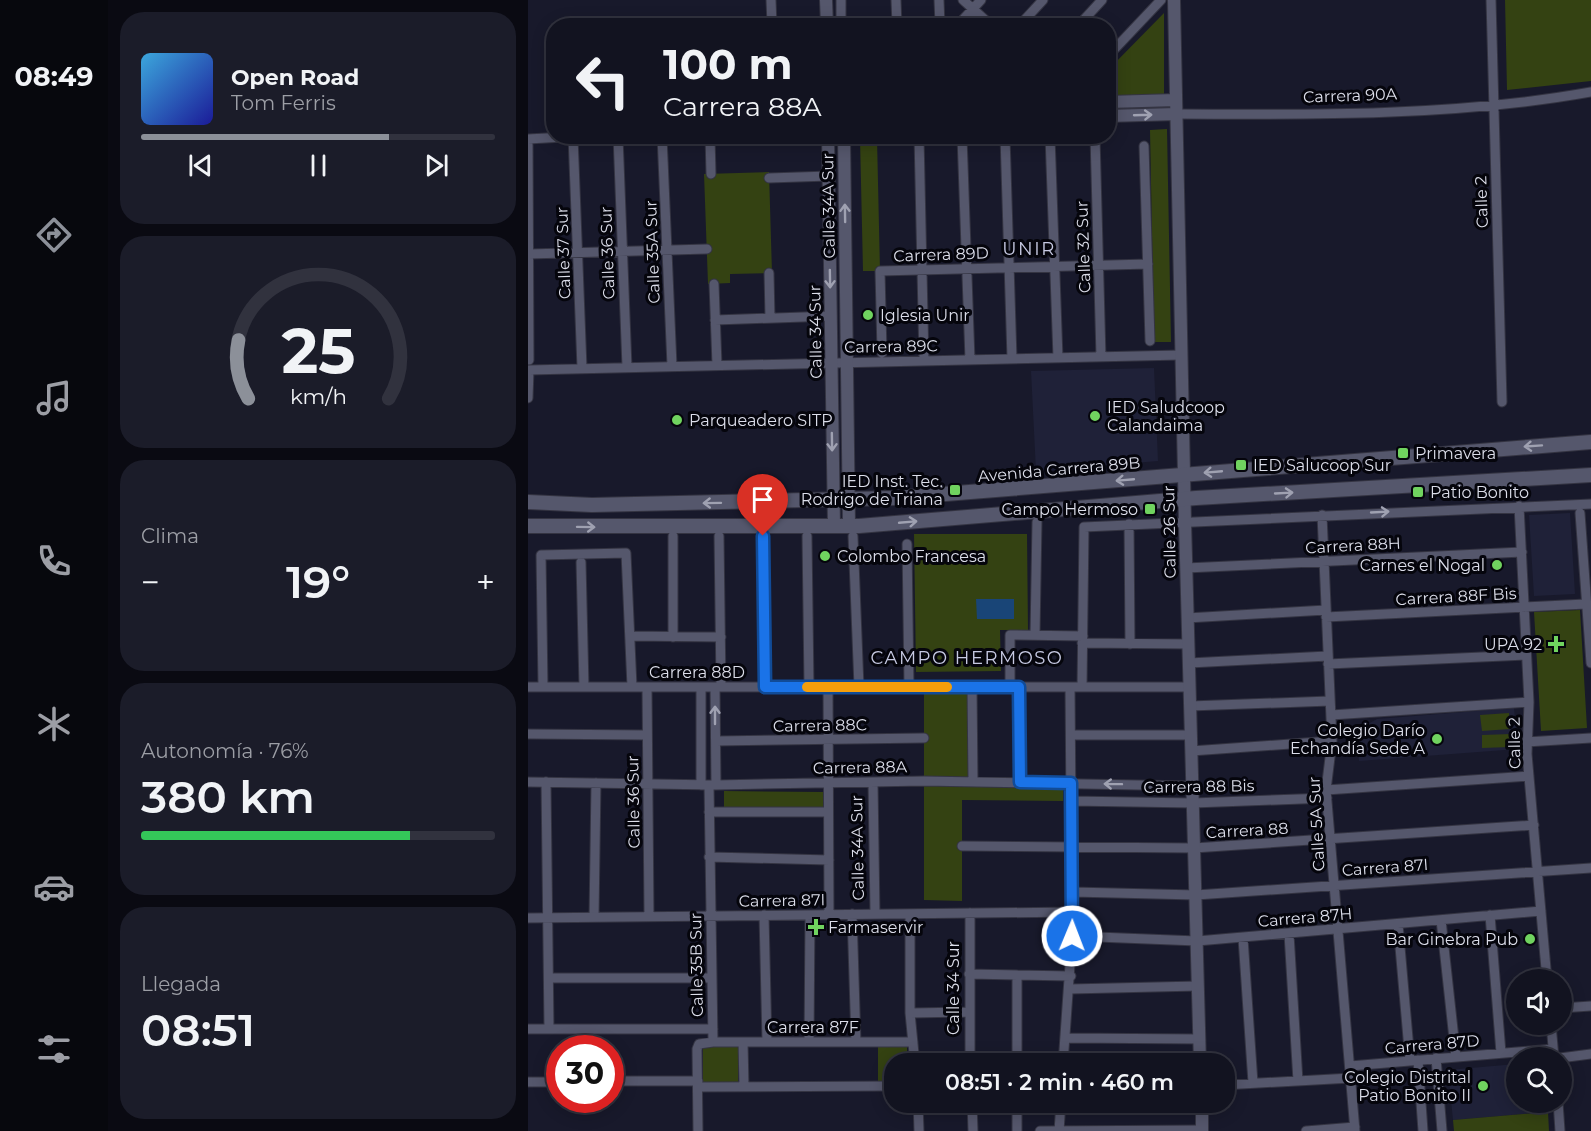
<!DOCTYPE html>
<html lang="es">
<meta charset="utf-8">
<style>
:root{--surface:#121320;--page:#1b1c29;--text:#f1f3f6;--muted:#9c9ea5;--line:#31323e;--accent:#8c9099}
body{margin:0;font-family:Montserrat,sans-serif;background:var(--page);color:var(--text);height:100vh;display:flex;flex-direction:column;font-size:22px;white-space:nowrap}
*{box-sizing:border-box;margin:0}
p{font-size:20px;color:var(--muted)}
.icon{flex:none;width:33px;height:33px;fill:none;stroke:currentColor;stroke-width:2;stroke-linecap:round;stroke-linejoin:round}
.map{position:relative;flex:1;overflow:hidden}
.panel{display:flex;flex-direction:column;gap:12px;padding:12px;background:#0a0a12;width:420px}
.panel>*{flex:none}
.guide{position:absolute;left:18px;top:18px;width:570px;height:126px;border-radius:24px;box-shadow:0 3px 15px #0003,0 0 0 2px var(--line);background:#121320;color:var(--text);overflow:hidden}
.buttons{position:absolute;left:978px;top:969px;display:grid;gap:12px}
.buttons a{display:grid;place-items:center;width:66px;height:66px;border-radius:50%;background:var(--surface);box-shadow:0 3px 15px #0003,0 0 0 2px var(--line);font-size:30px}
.speed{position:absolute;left:18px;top:1035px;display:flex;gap:12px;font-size:30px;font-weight:700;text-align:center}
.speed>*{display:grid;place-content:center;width:78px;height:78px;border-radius:50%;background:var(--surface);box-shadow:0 3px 15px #0003,0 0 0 2px var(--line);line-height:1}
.speed .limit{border:9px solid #d22;background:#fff;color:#111}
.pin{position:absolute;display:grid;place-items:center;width:51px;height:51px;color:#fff;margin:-62px -26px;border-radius:50% 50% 50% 0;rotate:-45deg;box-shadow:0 0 6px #0007}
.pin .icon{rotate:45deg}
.me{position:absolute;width:66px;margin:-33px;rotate:1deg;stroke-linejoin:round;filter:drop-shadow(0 0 4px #0008)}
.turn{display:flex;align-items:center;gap:21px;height:126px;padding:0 18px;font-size:27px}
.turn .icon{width:78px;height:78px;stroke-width:2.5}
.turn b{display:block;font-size:42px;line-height:51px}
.big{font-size:45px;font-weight:600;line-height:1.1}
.panel .tile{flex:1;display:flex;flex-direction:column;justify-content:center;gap:9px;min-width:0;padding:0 21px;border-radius:24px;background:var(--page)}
.panel .dial{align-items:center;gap:0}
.dial svg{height:156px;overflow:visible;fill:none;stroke:var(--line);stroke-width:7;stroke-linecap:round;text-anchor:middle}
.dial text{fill:var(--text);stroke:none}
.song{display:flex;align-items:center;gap:18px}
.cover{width:72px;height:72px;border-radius:9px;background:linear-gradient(135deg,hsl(200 70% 55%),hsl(240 70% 35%))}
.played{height:6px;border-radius:3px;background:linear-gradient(90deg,var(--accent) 70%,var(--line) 70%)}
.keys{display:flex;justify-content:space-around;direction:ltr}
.heat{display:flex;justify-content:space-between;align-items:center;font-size:33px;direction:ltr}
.charge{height:9px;border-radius:4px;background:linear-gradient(90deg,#34c759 76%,var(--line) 0)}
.trip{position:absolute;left:356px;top:1053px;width:351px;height:60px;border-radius:24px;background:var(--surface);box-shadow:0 3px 15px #0003,0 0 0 2px var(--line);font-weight:600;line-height:60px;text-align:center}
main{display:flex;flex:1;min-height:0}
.tab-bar{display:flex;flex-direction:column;width:108px;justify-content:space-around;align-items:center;background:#07080d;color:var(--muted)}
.tab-bar .icon{width:42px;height:42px}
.tab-bar .current{color:var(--accent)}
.tab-bar b{font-size:27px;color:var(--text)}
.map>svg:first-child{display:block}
</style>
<main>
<nav class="tab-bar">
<b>08:49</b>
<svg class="icon current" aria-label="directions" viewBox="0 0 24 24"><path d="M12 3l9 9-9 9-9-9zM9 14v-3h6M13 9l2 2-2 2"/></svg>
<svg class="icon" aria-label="music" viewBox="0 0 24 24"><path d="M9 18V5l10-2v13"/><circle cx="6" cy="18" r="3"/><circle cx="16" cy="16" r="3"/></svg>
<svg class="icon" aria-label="phone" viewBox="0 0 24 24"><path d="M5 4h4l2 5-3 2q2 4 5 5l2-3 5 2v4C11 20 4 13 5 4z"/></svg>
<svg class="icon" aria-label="climate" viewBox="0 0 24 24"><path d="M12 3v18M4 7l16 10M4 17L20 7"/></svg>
<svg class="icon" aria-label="car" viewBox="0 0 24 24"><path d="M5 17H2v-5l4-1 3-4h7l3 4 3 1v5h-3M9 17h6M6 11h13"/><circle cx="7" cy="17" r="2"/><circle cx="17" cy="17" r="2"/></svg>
<svg class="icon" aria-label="filters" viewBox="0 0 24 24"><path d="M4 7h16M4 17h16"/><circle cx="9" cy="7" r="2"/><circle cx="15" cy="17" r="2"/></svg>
</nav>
<section class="panel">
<div class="tile">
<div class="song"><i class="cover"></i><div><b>Open Road</b><p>Tom Ferris</p></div></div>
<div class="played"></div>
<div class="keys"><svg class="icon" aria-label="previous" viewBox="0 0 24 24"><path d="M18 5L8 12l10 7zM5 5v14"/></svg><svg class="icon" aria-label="pause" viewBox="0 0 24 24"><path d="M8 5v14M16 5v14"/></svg><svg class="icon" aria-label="next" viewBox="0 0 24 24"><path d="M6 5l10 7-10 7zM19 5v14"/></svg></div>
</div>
<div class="tile dial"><svg viewBox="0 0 100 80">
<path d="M14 69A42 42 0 1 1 86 69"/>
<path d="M14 69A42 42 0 0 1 9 39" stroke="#8c9099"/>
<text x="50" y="56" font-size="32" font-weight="700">25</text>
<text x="50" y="72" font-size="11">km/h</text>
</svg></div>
<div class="tile"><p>Clima</p>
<div class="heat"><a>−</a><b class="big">19°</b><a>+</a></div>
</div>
<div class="tile"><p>Autonomía · 76%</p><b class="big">380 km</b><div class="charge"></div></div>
<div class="tile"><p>Llegada</p><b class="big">08:51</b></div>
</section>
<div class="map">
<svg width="1063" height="1131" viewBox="0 0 1063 1131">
<rect width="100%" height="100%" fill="#18192b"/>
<path fill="#1f2138" d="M626,368l4,93 -122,10 -5,-100z
M1042,513l5,81 -41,2 -5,-81z
M986,708l4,41 -159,12 -2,-31 20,-11z
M988,1064v38l31,1 1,9 -95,8 -5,-50z"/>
<path fill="#344212" d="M977,0h86v81l-84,9z
M636,13v82h-55v-26z
M639,129l4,213h-17l-4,-212z
M332,138h17l3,133h-17z
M241,172l3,101 -42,1v9l-22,1 -4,-110z
M386,534h113l1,96h-28l1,41 -85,1z
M1052,610l7,118 -46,3 -7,-119z
M396,691l46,1 1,88 92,3v18l-101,-1v101l-38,-1z
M981,713l1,16 -28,2 -2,-16z
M983,734l-1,13 -28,1v-13z
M196,791l99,1v17l-99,-1z
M175,1047h35v36h-35z
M350,1047h29v16l-13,1v17h-16z
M1020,1112l1,19h-95l-1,-11z"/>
<path fill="#194577" d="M448,599h38v20h-37z"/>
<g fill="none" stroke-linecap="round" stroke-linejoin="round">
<defs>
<path id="minor" d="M243,0l1,26
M313,0v26
M368,0l1,26
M411,0l1,26
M435,0l29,26
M963,0l11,402
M429,26l24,-26
M491,26l24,-26
M550,26l24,-26
M580,56l53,-56
M649,114c135,1 281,2 414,-22
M45,136l9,232
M90,136l9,231
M134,136l10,230
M182,136l1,38
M391,136l5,225
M434,136l8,224
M477,136l7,223
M522,136l8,222
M567,136l6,221
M616,146l6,195
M241,178l60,-2
M1,254l178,-5
M241,273l1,45
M186,284l3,81
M187,320l116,-4
M354,353l-2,-82 268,-7
M1,360l-1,-221 54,-3
M0,398l1,-28 652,-15
M991,506l10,196 -2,52 20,226
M1052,513l11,150
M794,515l10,226 -6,49 29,341
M601,524l1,120
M145,536v101
M191,536l2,151
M235,536l2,151
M279,536l2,151
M325,536l6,151
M379,544l2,143
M53,562l3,125
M658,568l336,-16
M798,617l260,-13
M659,618l139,-8
M507,635l2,-113
M102,636l91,1
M554,643l106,1
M661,663l139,-7
M800,664l198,-9
M0,687h662
M15,687l-2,-132 85,-2 6,134
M119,687l2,229
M187,687l1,98
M300,687l1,228
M444,687l1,95
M482,687v-52l73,1
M491,687l1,95
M554,687l2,-160 507,-23
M662,706l140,-5
M803,715l198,-13
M0,734l119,1
M543,735h120
M188,741l208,-3
M998,742l65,-4
M663,751l141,-10
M0,782l188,3 208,-4 268,5
M18,782l3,247
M345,782l2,132
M173,785v-98
M798,790l203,-14
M544,801l121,2 134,-5
M181,812h119
M434,846l232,2 340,-23
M181,857l120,3
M545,892l123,3 395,-27
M442,913v151
M324,914l4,128
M382,914v99l5,51
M236,915l3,127
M962,915l11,138
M66,917l2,-134
M0,918l545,-6
M913,920l15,137
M870,924l12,137
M761,934l9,147
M544,936l125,5 344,-30
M715,938l10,145
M441,974l102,2
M21,978h161
M542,989l128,-3
M1034,1008l29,-2
M382,1013l58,-1
M1023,1024l3,34
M0,1029h185
M538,1038l134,1
M185,1042h200
M215,1042l1,45
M281,1042l1,-127
M908,1058l6,73
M1032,1058l31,-4
M890,1060l5,71
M489,1064v-89
M535,1064l9,-128 -2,-249
M822,1066l203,-17
M82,1081h88
M0,1082h32
M696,1085l127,-7
M170,1087l196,-1
M390,1102l1,29
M444,1102l1,29
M1030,1102l2,29
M170,1131l-1,-82 2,-5 14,-2 -4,-257
M489,1131v-29
M512,1131l162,-1
M531,1131l2,-29
M778,1131l49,-4"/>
<path id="tertiary" d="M298,0l1,26
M646,0l11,522 15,542
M580,102l68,-2
M580,116l69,-2
M300,136l6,391
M316,136l5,390
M674,1102v29"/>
<path id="secondary" d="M0,502l64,3 303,-7 696,-56
M0,526h331l337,-28 395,-23"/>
</defs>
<use href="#minor" stroke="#343442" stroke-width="11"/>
<use href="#tertiary" stroke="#343442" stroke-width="14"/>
<use href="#secondary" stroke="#343442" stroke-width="16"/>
<use href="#minor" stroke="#55576c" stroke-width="9"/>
<use href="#tertiary" stroke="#55576c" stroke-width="12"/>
<use href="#secondary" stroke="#55576c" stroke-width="14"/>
</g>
<defs><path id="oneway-shaft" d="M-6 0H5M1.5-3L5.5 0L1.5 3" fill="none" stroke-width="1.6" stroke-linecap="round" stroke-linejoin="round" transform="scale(1.5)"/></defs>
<g stroke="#9fa1b1">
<use href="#oneway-shaft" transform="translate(615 115) rotate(-2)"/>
<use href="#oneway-shaft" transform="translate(317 213) rotate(-91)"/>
<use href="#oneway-shaft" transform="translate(302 279) rotate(89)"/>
<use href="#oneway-shaft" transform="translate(304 442) rotate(89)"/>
<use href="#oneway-shaft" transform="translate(1005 446) rotate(176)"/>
<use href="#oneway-shaft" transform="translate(685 472) rotate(175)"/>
<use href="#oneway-shaft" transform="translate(597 480) rotate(175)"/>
<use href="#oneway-shaft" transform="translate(756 493) rotate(-3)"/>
<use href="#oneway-shaft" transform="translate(184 503) rotate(179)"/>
<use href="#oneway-shaft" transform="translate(852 512) rotate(-3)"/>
<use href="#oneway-shaft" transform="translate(380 522) rotate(-5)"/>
<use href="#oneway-shaft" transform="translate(58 527) rotate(1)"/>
<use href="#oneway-shaft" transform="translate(187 715) rotate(-90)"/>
<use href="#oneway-shaft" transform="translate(585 784) rotate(-179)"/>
</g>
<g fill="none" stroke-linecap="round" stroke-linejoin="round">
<defs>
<path id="route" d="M235,536l2,151h254l1,95 51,1 1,153"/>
</defs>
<use href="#route" stroke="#114b97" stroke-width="15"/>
<use href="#route" stroke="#1a73e8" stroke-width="10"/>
<path stroke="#f59e0b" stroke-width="10" d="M279,687h140"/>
</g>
<g fill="#70d35f" stroke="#05050c" stroke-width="2">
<circle cx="340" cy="315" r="6"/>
<circle cx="567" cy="416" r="6"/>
<circle cx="149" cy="420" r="6"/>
<rect x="869" y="447" width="12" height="12" rx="3"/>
<rect x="707" y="459" width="12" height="12" rx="3"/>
<rect x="421" y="484" width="12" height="12" rx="3"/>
<rect x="884" y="486" width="12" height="12" rx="3"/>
<rect x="616" y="503" width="12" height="12" rx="3"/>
<circle cx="297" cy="556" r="6"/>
<circle cx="969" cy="565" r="6"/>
<path d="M1025 635h6v6h6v6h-6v6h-6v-6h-6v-6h6z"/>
<circle cx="909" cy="739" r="6"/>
<path d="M285 918h6v6h6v6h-6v6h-6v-6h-6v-6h6z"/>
<circle cx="1002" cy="939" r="6"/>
<circle cx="955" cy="1086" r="6"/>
</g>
<g text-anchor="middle" stroke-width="6" stroke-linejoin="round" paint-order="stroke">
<g font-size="16" fill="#dcdeea" stroke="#05050c">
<text transform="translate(822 95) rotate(-2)" y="6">Carrera 90A</text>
<text transform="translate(953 202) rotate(-92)" y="6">Calle 2</text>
<text transform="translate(300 206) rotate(-91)" y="6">Calle 34A Sur</text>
<text transform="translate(555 247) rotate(-92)" y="6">Calle 32 Sur</text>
<text transform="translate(124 252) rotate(-92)" y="6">Calle 35A Sur</text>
<text transform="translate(35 253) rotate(-92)" y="6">Calle 37 Sur</text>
<text transform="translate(79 253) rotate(-92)" y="6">Calle 36 Sur</text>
<text transform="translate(413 254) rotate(-2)" y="6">Carrera 89D</text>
<text transform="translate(287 332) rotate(-91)" y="6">Calle 34 Sur</text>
<text transform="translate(363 346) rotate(-1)" y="6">Carrera 89C</text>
<text transform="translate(531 469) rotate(-5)" y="6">Avenida Carrera 89B</text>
<text transform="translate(641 532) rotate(-91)" y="6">Calle 26 Sur</text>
<text transform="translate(825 545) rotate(-3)" y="6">Carrera 88H</text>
<text transform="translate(928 596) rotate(-3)" y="6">Carrera 88F Bis</text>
<text x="169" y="678">Carrera 88D</text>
<text transform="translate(292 725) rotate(-1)" y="6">Carrera 88C</text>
<text transform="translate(986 743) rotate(-91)" y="6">Calle 2</text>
<text transform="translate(332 767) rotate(-1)" y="6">Carrera 88A</text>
<text transform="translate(671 786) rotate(-1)" y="6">Carrera 88 Bis</text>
<text transform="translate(105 802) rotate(-91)" y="6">Calle 36 Sur</text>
<text transform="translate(788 824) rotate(-93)" y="6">Calle 5A Sur</text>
<text transform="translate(719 830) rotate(-3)" y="6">Carrera 88</text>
<text transform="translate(329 848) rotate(-91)" y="6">Calle 34A Sur</text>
<text transform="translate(857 867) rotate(-4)" y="6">Carrera 87I</text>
<text transform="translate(254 900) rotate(-1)" y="6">Carrera 87I</text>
<text transform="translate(777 917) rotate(-5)" y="6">Carrera 87H</text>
<text transform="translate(168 965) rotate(-91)" y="6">Calle 35B Sur</text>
<text transform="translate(425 988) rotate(-90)" y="6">Calle 34 Sur</text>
<text x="285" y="1033">Carrera 87F</text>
<text transform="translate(904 1044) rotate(-5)" y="6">Carrera 87D</text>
</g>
<g font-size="16" fill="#dcdeea" stroke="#05050c" text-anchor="start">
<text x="352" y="321">Iglesia Unir</text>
<text x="579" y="413">IED Saludcoop<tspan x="579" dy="18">Calandaima</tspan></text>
<text x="161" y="426">Parqueadero SITP</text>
<text x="887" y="459">Primavera</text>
<text x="725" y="471">IED Salucoop Sur</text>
<text x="415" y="487" text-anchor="end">IED Inst. Tec.<tspan x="415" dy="18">Rodrigo de Triana</tspan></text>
<text x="902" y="498">Patio Bonito</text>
<text x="610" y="515" text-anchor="end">Campo Hermoso</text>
<text x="309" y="562">Colombo Francesa</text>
<text x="957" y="571" text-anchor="end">Carnes el Nogal</text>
<text x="1014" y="650" text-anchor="end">UPA 92</text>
<text x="897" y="736" text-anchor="end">Colegio Darío<tspan x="897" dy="18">Echandía Sede A</tspan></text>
<text x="300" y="933">Farmaservir</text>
<text x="990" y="945" text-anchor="end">Bar Ginebra Pub</text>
<text x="943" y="1083" text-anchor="end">Colegio Distrital<tspan x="943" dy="18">Patio Bonito II</tspan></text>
</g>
<g font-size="18" letter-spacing="1.5" fill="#c7cae3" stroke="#05050c">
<text x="501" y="255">UNIR</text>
<text x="439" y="664">CAMPO HERMOSO</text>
</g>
</g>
</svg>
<div class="buttons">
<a><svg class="icon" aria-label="sound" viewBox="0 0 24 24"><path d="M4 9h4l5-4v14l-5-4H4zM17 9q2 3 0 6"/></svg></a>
<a><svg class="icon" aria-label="search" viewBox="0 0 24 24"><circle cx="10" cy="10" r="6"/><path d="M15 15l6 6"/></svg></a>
</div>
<div class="speed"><div class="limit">30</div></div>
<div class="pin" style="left:235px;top:536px;background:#d93025"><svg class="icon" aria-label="arrive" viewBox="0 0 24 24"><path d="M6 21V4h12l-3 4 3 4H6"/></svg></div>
<svg class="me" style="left:544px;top:936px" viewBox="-20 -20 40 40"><circle r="17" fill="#1a73e8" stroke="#fff" stroke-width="3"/><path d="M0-11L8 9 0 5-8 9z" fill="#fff"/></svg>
<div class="trip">08:51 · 2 min · 460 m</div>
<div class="guide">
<div class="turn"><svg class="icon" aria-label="left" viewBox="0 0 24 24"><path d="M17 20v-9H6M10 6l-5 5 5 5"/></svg><div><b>100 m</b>Carrera 88A</div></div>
</div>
</div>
</main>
